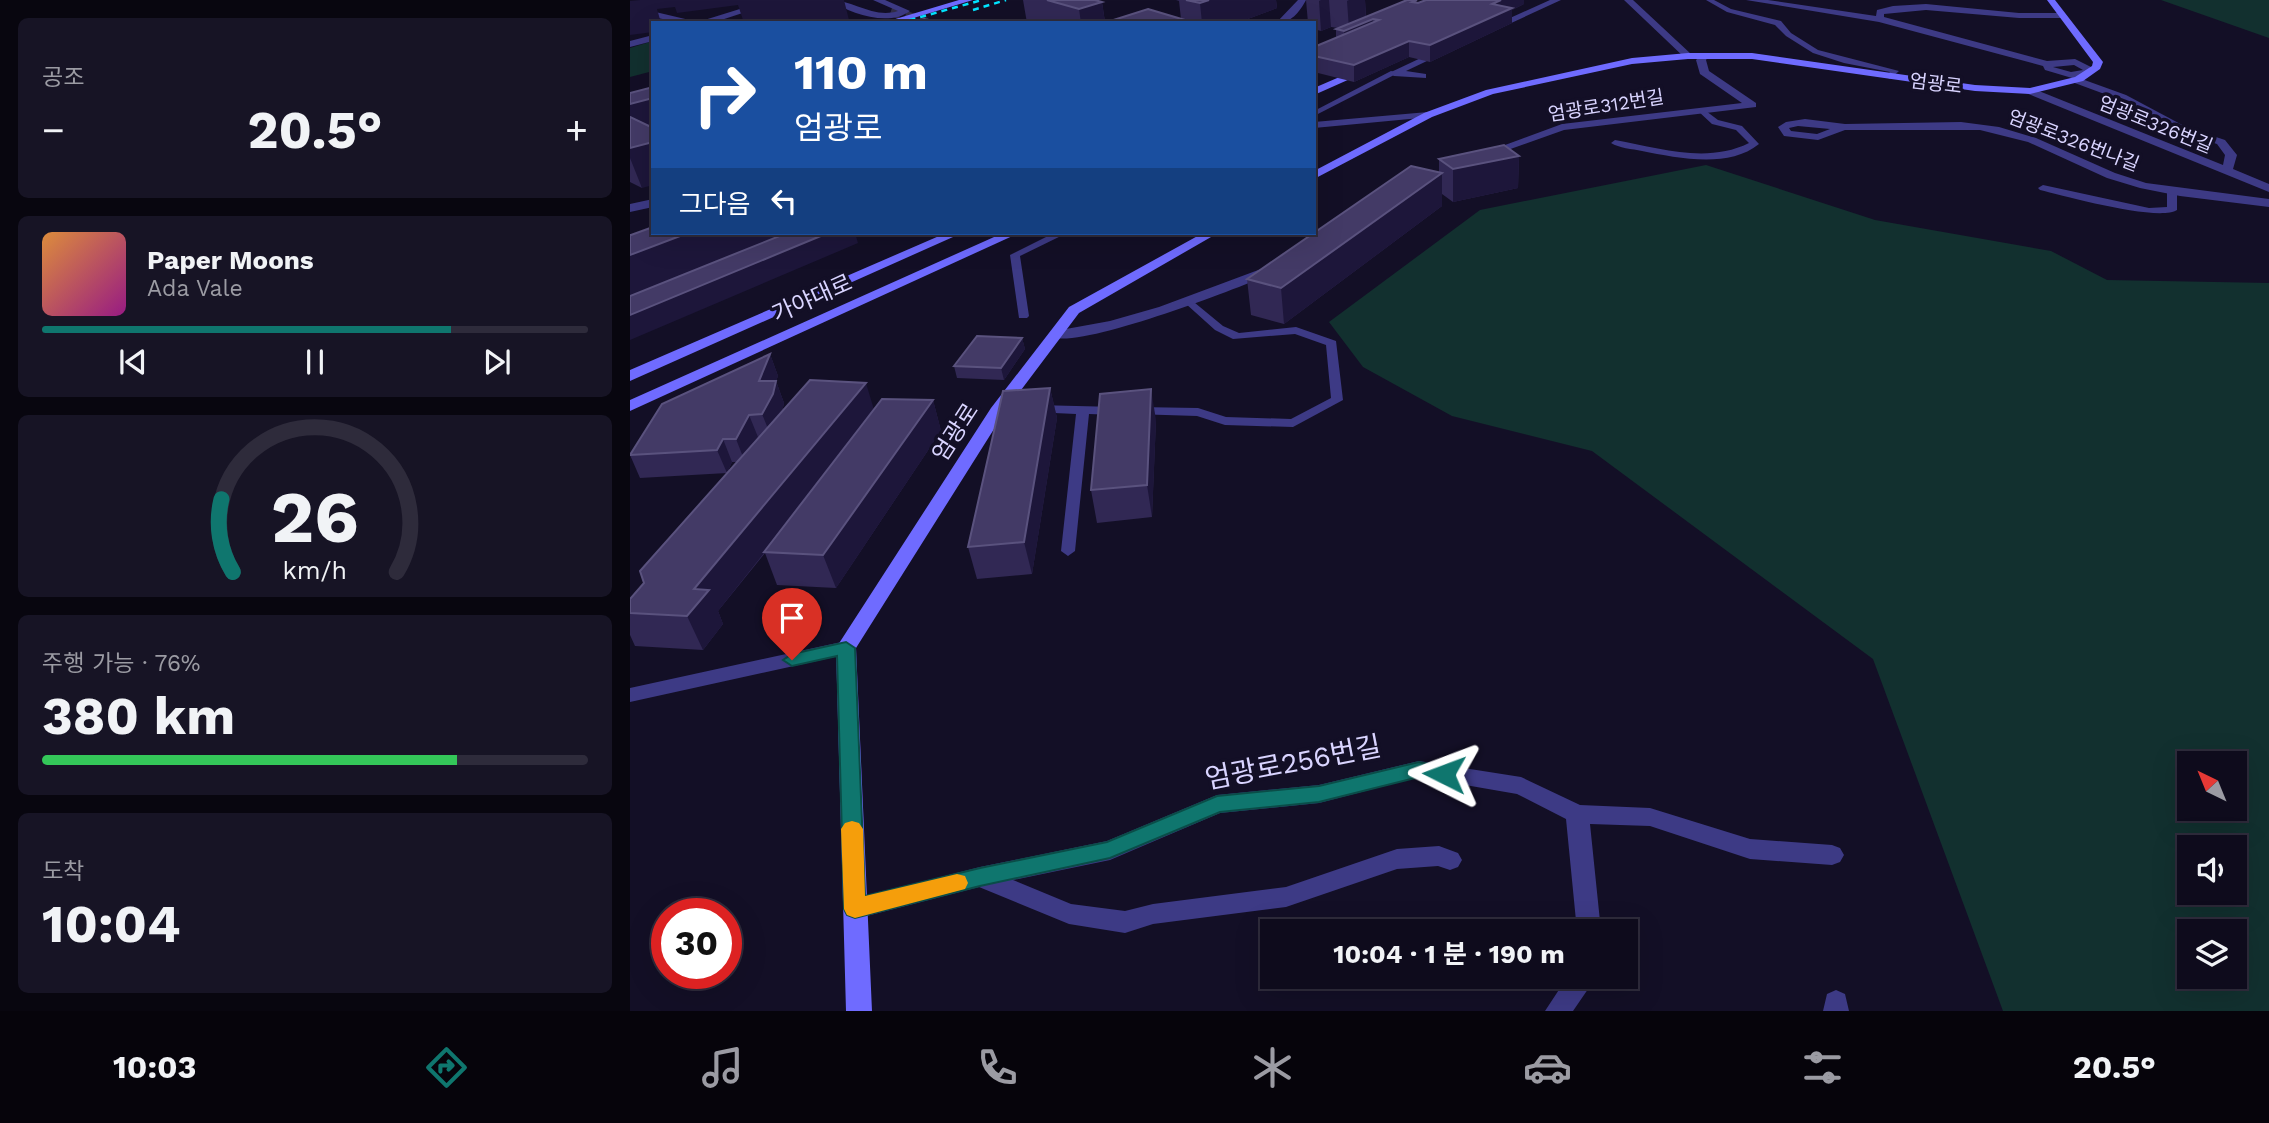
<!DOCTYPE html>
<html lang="ko">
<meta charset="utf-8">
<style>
:root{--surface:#0e0b1c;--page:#171425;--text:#f1f3f6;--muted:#9b9ba3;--line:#2e2b3b;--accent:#0f766e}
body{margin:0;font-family:"Work Sans","Noto Sans KR",sans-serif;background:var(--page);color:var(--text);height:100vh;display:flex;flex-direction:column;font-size:26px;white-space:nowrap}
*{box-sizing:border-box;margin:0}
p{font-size:23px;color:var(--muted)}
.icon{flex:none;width:38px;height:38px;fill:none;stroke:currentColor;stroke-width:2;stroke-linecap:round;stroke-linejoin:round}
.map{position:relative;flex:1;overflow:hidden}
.drawer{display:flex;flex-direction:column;gap:18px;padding:18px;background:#08060f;width:630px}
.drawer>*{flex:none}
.top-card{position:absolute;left:21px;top:21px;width:665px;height:214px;border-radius:0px;box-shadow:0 7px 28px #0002,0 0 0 2px var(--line);background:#1a4fa0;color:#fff;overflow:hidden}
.needle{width:46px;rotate:317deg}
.buttons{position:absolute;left:1547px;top:751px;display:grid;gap:14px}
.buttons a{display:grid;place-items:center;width:70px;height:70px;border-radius:0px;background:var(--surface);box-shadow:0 7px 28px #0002,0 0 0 2px var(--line);font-size:35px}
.speed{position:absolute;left:21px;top:898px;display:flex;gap:14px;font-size:35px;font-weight:700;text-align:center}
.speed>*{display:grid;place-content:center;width:91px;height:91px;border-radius:50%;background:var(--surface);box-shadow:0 7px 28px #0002,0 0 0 2px var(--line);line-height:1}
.speed .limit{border:10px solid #d22;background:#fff;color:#111}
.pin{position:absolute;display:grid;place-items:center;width:60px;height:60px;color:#fff;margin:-72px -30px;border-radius:50% 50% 50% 0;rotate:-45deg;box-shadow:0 0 7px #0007}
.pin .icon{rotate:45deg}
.me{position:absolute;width:77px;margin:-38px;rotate:273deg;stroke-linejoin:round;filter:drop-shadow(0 0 5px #0008)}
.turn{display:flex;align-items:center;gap:24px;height:147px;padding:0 28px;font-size:32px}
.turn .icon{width:91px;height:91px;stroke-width:2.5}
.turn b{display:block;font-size:49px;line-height:60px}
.then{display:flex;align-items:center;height:66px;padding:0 28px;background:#0003;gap:14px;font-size:26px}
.big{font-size:52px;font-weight:700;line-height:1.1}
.drawer .widget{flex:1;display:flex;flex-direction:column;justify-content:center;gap:10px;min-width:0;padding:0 24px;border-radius:10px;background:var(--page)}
.drawer .dial{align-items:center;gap:0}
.dial svg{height:182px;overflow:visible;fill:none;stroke:var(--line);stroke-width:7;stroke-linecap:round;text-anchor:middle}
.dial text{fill:var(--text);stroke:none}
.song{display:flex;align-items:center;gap:21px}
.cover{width:84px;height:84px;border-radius:10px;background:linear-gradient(135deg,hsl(30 70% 55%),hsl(310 70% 35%))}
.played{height:7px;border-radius:4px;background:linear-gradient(90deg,var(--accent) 75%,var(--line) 75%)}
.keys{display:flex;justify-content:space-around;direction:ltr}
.heat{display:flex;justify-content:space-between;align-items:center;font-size:38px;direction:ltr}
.charge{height:10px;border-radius:5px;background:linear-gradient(90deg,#34c759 76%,var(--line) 0)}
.trip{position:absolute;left:630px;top:919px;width:378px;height:70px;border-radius:0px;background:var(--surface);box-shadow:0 7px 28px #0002,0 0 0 2px var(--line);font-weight:700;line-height:70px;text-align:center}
.tabs{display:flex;height:112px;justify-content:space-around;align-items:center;background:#06040b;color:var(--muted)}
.tabs .icon{width:49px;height:49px}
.tabs .active{color:var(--accent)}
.tabs b{font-size:32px;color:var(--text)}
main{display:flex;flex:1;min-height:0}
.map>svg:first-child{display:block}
</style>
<main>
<section class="drawer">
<div class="widget"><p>공조</p>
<div class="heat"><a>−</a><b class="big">20.5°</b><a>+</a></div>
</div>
<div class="widget">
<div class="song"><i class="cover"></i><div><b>Paper Moons</b><p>Ada Vale</p></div></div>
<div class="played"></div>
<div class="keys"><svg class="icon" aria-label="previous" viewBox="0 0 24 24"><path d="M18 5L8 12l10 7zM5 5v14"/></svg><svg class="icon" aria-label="pause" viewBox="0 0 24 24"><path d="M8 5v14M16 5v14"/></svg><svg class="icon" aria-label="next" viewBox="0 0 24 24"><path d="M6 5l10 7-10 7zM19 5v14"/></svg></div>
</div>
<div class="widget dial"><svg viewBox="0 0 100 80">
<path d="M14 69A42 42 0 1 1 86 69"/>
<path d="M14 69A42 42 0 0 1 9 37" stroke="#0f766e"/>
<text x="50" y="56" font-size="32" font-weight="700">26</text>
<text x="50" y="72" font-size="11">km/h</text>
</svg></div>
<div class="widget"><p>주행 가능 · 76%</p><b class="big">380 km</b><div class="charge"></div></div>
<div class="widget"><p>도착</p><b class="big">10:04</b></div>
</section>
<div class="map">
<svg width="1639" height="1011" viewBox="0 0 1639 1011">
<rect width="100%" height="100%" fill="#130f26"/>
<path fill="#12302f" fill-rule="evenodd" d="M1531,0h108v38z
M23,41v30l-23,6v-29z
M1076,165l169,55 176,31 56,29 162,3v728h-266l-130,-352 -281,-208 -140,-35 -89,-49 -34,-45 151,-112zM1559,763h46v45h-46zM1559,847h46v45h-46zM1559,931h46v45h-46z"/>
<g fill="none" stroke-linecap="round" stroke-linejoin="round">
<path stroke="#312d47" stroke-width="10" stroke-dasharray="10 5" stroke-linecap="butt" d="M261,11l36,12"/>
<path fill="#3d3a85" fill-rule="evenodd" d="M1076,0h8l17,9 50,12 10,12 27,17 81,21 -9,8 -4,-2 4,-5 -46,-9 -31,-10 -27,-17 -11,-11 -48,-13z
M761,71l7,2 -84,43v-5z
M1072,108l16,12 24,6 17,18c-31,25 -81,14 -117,7 -10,-2 -23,-3 -31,-8l4,-3c44,8 92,24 134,3l-13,-13 -24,-6 -14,-13z
M798,112l3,1v4l-117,11v-6z
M1413,185l106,23 18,-1v-17l5,-3 5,3v20c-19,12 -112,-14 -137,-20l-2,-2z
M424,233h13l-47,23 9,60 -2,2h-8l-9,-63z
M559,298l34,28 16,7 57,-6 40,14 7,59 -50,27 -68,-2 -28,-9 -64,-2 -2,-3 2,-3 4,-1 61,1 28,9 65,2 40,-21 -5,-53 -31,-11 -62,5 -18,-9 -30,-27 -2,-2z
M406,405l81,2 6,4 -6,4 -28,-1 -14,137 -7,5 -7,-5 15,-137 -44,-2 -2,-3z"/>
<path fill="#3d3a85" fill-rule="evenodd" d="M139,0h13l-70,23h-31l-51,-11v-6l68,16z
M668,0h8c-7,13 -15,23 -30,23z
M920,0h11l-65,30 -8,-2z
M994,0h9l58,54v4h-6z
M1116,0h22l108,16 1,-6 16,-4 33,-2 93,9h46l-3,5h-43l-93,-8 -42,4v3l163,44 28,-2 20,10 -5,5 -11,4 47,17 60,32 39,13 12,15 -4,14 36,15v8l-243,-99v-4h8l189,76 2,-10 -8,-11 -39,-13 -60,-32 -46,-17v-4l-27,-8 -2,-4 -164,-44zM1444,65l9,5 -12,2 -18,-5z
M23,35v6l-23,6v-6z
M812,48l8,2 -44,21 20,3v4l-32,-2 -5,-3z
M1074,53l5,3 -3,4 3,11 47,32v4l-192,23 -76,27 -10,-2 84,-31 180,-21 -42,-29 -4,-14z
M1175,119l40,5 116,-2 38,5 37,11 79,35 31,10 123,16v8l-89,-11 -40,-8 -33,-10 -79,-36 -48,-12h-135l-27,10 -34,-4 -6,-9 8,-5zM1168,126l32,3 -13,5 -26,-3 -2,-3z
M23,199v8l-23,5v-8z
M639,266l5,1v6c-31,13 -205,82 -226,62l7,-4 55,-10 49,-14z
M789,761l102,16 59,28 70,3 100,31 82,6 8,3 4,7 -4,7 -8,3 -82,-6 -100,-33 -60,-2 11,107h-24l-11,-112 -49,-25 -98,-17 -100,26 -99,10 -110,47 -97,20 58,24 54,7 28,-7 133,-17 111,-38 42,-3 19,7 4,7 -4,7 -8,3 -12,-4 -41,3 -111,38 -133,17 -28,9 -56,-9 -90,-37 -124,32 -9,-3 -3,-7 3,-7 9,-3 125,-32 127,-26 110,-46 102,-10z
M938,976h29l-24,35h-28z
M1206,990l9,4 4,17h-26l4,-17z"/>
<path fill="#3d3a85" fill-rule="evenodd" d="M200,0c23,0 44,19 68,11l-25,-11h12l25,11c-21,16 -60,3 -80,-11z
M216,641l7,2 3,5 -3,5 -223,49v-14z"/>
<path fill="#6f6bff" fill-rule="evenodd" d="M329,0h14l-76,23h-15z
M1417,0h8l48,62 -3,7 -17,12 -53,13 -55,-3 -223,-32h-64l-56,5 -139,30 -61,23 -118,62v-8l110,-58 62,-23 146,-32 56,-5h64l223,32 55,3 45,-11 17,-11 1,-4z
M735,66l5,3 -2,2 -54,24v-7z
M316,233h16l-332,148v-11z
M373,233h16l-389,178v-11z
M573,233h15l-139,80 -73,97 -150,238 16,363h-26l-10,-363 155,-240 78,-101z"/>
<path stroke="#00e5ff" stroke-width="2.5" stroke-dasharray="6 5" stroke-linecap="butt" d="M343,10l33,-10
M269,23l83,-23"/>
</g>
<path fill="#312854" d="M393,0h76l-2,1 5,1 3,20 76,-3 -2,-18 -3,-1h100l1,8 -40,15h-156l-2,-14 2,14h-54z
M676,0h59l1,17 158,-13 -12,6v13l-82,39 -21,-5 -55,25 -40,-10v-25l22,-9v-9l2,-1 -7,-1 -10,4 -7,-2v-6h-6z
M0,93l12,95 -12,-6z
M889,156l-1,32 -65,14 -11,-8v12l-158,118 -33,-9 -4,-36 192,-107v-13z
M392,338l3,11 -21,31 -47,-2 -3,-12z
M140,354l8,22 -2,5 8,22 -2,9 92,-3 59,-9 8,31 -105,157 -59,-3 -12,-32 -47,58 5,13 -20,26 -68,-4 -5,-11v-36l14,-16 93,-121h-5l-5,11 -87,5 -10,-23z
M420,388l7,30 -25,156 -55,5 -9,-32z
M526,420l-4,97 -55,6 -6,-33z"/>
<path fill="#1d163a" d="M10,0h204l5,20 -19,3h-86l-6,-18 -61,8 -2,-6 -18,2 4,14h-8v9l-23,3v-34z
M417,0h52l-9,3 12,-1 3,21h-24l-2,-14z
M567,0h79l1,8 -40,15h-35l-2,-20z
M691,0h8l2,27 -10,4 -2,-30z
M719,0h16l1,22 7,-3 1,16 -29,12 -1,-16 5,-2 -2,-28z
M871,0h23v4l-12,6v13l-82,39v-17l62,-41z
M779,41v16l-55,25v-17z
M23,98v41l-23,7v-42z
M23,142v43l-11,3 -12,-30v-10z
M889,156l-1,32 -65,14v-33z
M812,173v33l-158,118 -3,-36z
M58,233h119l-177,72v-50z
M198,233h27l3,10 -228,97v-25z
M392,338l3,11 -21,31 -3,-12z
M140,354l8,22 -11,28 -8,-23z
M146,381l8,22 -3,13 -10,20 -9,-22z
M236,383l9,30 -157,198 5,13 -20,26 -16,-34 7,-27z
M420,388l7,30 -25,156 -8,-32z
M521,389l5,31 -4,97 -5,-32z
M303,400l8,31 -105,157 -13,-33z
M119,415l9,22 -13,25 -9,-23z
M93,439l9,23 -5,11 -10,-23z"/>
<path fill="#433a66" stroke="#5a527e" stroke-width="2" d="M417,0h48l7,2 -23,7z
M556,0h23l-9,3z
M777,0h10l-5,2 6,1 8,-3h75l-9,4 20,4 -82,37 -21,-4 -55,24 -40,-9v-9l65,-27 -6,-1 -29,12 -8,-2z
M518,9l47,14h-91z
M294,19l10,4h-22z
M23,87v11l-23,6v-11z
M0,117l23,11v14l-23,6z
M874,145l15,11 -66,13 -14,-10z
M781,166l31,7 -161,115 -34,-9z
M23,227v6h35l-58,22v-20h1z
M157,233h41l-198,82v-19z
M347,336l45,2 -21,30 -47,-2z
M140,354l-11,27h17l-3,13 -11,20 -13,1 -13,24h-13l-6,11 -87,5 32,-51z
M180,380l56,3 -172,206 15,1 -22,26 -57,-3v-14l14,-16 -4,-12z
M420,388l-26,154 -56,5 35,-156z
M521,389l-4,96 -56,5 9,-96z
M252,399l51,1 -110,155 -59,-3z"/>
<path fill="#0f766e" stroke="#0a4d48" stroke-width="2" d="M216,642l9,6 10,248 115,-28 127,-26 110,-46 102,-10 100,-24 33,6 3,6 -3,5 -8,2 -25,-4 -100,25 -99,10 -110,46 -130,28 -125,32 -8,-3 -3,-6 -7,-253 -45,10 -9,-6 9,-6z"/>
<path fill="#f59e0b" d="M222,821l7,2 4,6 2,67 92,-22 8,2 3,7 -3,6 -110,29 -8,-3 -3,-6 -3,-80 4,-6z"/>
<g text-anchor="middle" stroke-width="7" stroke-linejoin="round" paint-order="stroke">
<g font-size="19" fill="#d9d4ff" stroke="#130f26">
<text transform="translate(1306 83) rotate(7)" y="7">엄광로</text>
<text transform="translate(976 105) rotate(-9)" y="7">엄광로312번길</text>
<text transform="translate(1526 124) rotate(22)" y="7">엄광로326번길</text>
<text transform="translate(1444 140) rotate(21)" y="7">엄광로326번나길</text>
</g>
<g font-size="23" fill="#d9d4ff" stroke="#130f26">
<text transform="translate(182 298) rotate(-24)" y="8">가야대로</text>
<text transform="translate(325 432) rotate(-57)" y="8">엄광로</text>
</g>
<g font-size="28" fill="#d9d4ff" stroke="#130f26">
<text transform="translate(663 762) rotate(-11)" y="10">엄광로256번길</text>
</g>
</g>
</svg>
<div class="buttons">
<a><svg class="needle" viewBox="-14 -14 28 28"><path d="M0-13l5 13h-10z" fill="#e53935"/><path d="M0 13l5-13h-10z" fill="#9b9ba3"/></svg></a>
<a><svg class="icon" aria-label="sound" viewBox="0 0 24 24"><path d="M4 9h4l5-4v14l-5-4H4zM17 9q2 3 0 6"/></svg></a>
<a><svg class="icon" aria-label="layers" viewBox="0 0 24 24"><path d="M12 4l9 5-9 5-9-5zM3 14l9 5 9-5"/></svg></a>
</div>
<div class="speed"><div class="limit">30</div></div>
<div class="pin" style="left:162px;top:660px;background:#d93025"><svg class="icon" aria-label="arrive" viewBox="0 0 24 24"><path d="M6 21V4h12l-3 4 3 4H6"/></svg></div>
<svg class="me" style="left:814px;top:774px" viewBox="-20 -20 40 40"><path d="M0-17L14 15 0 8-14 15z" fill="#0f766e" stroke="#fff" stroke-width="4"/></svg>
<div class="trip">10:04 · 1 분 · 190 m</div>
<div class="top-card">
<div class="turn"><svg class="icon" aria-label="right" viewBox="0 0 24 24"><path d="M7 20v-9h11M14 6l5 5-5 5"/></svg><div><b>110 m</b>엄광로</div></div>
<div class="then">그다음<svg class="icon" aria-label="left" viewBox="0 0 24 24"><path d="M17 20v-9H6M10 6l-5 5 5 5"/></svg></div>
</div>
</div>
</main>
<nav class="tabs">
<b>10:03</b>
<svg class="icon active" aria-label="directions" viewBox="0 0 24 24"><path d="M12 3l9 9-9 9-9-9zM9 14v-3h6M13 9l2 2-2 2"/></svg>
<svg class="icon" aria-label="music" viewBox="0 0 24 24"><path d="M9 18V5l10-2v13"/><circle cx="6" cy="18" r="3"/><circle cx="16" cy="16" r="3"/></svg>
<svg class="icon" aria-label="phone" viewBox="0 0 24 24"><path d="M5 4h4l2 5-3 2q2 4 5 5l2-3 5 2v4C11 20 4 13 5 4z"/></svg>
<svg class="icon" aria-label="climate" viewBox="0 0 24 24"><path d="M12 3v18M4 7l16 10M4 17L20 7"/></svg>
<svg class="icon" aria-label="car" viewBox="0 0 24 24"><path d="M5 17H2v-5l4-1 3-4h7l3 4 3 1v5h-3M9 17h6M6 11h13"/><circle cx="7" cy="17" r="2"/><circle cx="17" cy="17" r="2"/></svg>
<svg class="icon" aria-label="filters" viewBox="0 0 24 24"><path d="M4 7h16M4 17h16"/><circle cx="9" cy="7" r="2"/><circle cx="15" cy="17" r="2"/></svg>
<b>20.5°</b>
</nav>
